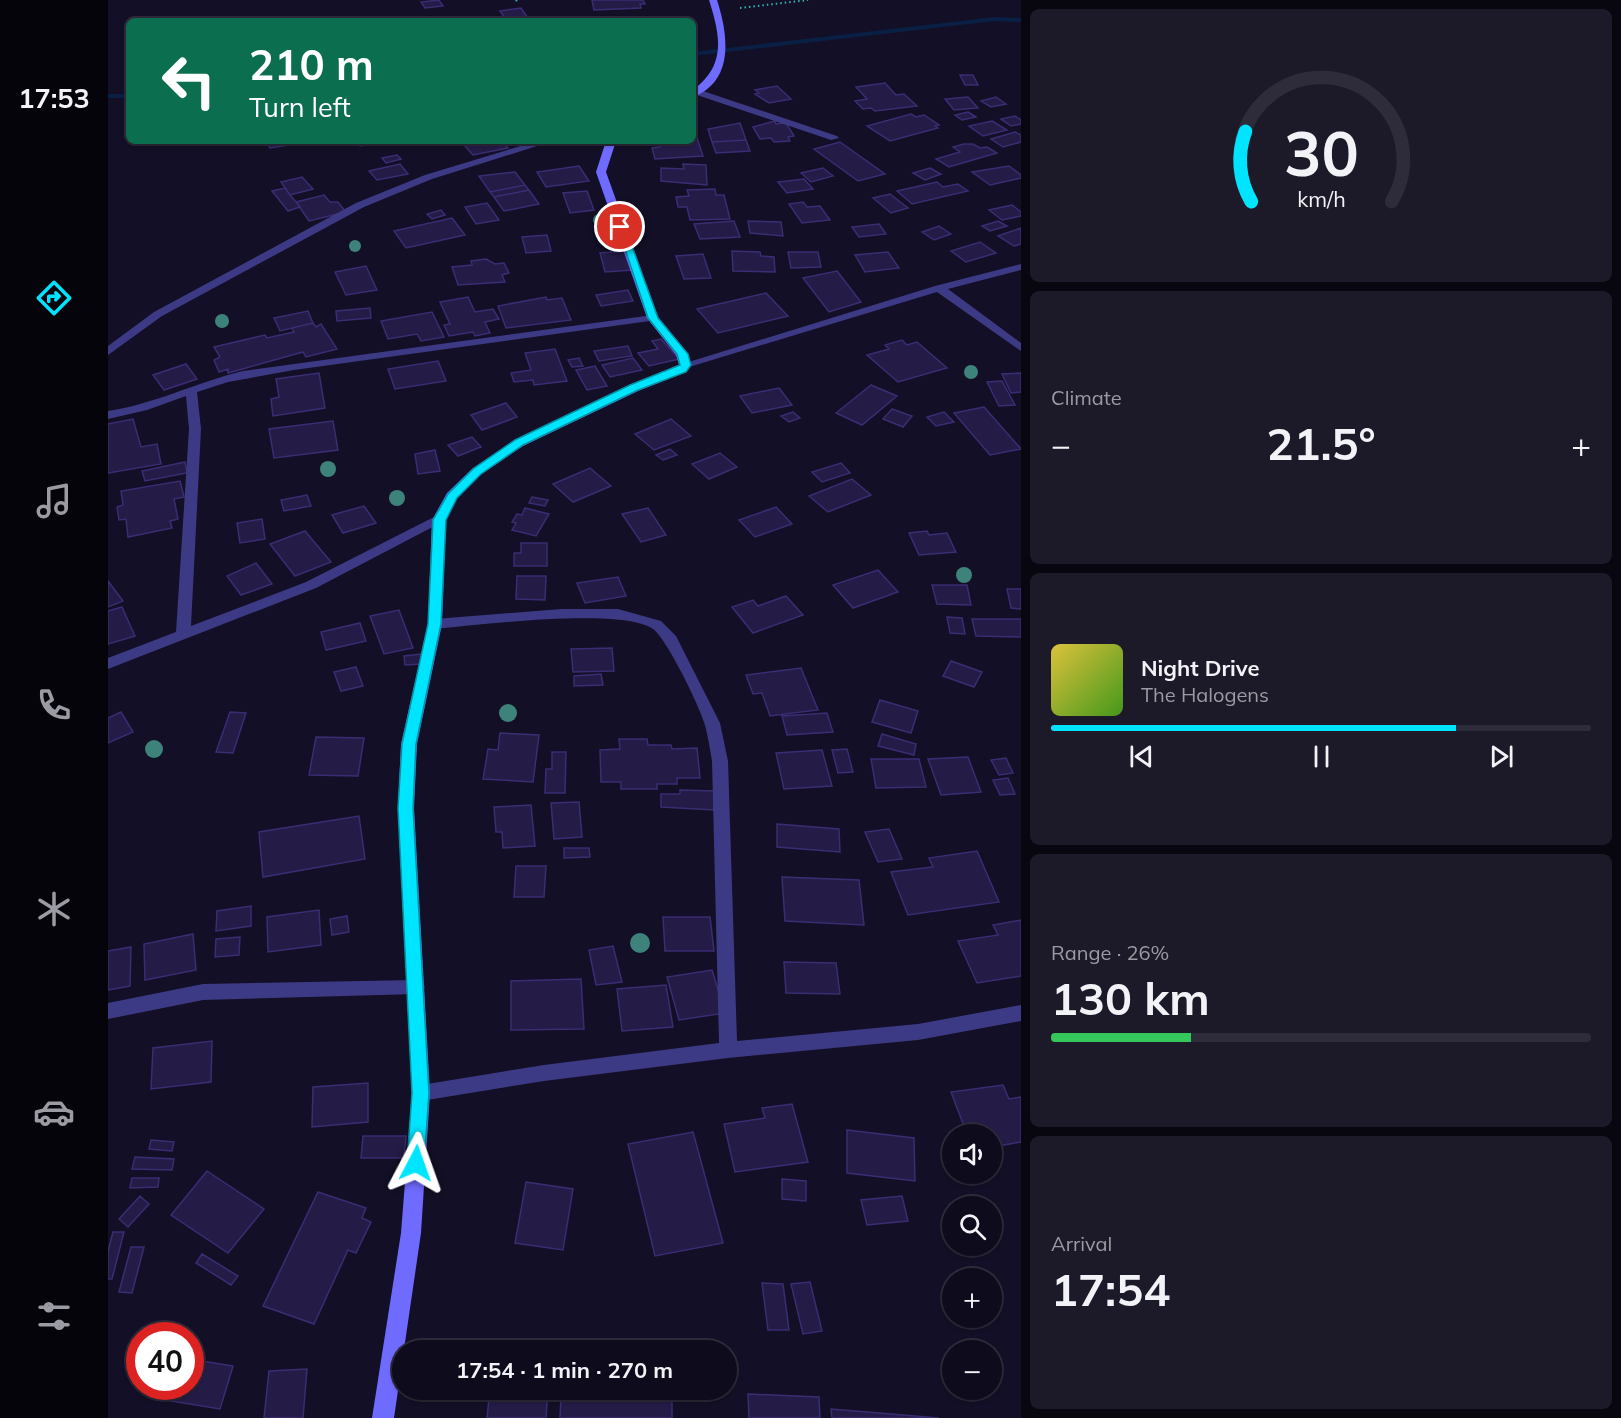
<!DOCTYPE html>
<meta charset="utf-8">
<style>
:root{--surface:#0e0b1c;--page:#1c1929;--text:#f1f3f6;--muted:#9b9ba3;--line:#2e2b3b;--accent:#00e5ff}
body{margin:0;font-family:Mulish,sans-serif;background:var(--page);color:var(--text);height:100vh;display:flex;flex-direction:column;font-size:22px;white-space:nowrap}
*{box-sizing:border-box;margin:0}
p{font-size:20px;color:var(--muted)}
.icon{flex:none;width:33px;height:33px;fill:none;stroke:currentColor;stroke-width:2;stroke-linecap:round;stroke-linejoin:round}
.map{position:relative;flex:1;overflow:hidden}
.sheet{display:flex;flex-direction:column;gap:9px;padding:9px;background:#08060f;width:600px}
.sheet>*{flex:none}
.guide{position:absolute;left:18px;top:18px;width:570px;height:126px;border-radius:9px;box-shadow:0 2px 4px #0004,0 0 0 2px var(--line);background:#0b6e4f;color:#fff;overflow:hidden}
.controls{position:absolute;left:834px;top:1124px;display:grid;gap:12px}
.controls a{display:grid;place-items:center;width:60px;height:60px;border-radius:50%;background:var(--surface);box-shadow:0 2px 4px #0004,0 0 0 2px var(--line);font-size:30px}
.speed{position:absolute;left:18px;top:1322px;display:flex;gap:12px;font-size:30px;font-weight:700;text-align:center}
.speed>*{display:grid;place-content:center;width:78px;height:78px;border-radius:50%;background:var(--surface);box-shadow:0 2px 4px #0004,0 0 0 2px var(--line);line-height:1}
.speed .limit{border:9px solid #d22;background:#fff;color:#111}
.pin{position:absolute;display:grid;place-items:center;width:51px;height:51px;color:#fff;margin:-26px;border:3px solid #fff;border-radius:50%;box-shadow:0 2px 6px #0007}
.me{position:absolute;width:66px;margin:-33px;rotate:4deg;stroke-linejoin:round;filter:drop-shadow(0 0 4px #0008)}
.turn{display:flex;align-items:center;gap:21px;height:126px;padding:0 24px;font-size:27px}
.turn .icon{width:78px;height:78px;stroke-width:2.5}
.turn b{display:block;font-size:42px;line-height:51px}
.big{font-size:45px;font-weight:700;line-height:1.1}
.sheet .card{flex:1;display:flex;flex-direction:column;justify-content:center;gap:9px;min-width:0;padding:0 21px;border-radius:9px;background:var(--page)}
.sheet .dial{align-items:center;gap:0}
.dial svg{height:156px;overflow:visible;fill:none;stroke:var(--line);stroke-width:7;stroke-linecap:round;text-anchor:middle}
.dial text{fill:var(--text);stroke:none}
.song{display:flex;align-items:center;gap:18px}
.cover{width:72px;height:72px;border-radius:9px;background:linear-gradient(135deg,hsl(50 70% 55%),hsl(100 70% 35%))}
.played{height:6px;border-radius:3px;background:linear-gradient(90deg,var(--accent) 75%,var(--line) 75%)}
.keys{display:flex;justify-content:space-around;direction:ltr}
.heat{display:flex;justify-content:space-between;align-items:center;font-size:33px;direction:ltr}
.charge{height:9px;border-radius:4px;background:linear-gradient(90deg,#34c759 26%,var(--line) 0)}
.trip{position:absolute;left:284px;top:1340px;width:345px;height:60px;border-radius:30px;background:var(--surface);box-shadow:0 2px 4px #0004,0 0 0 2px var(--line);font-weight:700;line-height:60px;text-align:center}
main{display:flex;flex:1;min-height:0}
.dock{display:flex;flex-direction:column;width:108px;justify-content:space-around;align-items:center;background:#06040b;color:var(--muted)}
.dock .icon{width:42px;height:42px}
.dock .active{color:var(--accent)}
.dock b{font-size:27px;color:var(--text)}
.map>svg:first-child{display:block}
</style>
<main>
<nav class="dock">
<b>17:53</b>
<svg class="icon active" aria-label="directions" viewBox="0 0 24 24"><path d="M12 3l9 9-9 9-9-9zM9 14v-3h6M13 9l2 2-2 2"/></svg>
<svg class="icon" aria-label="music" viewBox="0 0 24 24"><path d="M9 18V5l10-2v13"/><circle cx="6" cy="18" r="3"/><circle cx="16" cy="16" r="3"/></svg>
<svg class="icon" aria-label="phone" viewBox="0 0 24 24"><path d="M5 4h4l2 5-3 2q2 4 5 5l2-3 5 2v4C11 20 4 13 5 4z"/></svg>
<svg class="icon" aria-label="climate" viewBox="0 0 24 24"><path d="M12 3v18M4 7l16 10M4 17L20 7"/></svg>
<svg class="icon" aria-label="car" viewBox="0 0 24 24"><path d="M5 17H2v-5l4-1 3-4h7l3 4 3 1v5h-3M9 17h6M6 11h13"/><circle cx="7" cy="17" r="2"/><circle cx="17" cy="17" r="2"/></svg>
<svg class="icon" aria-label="filters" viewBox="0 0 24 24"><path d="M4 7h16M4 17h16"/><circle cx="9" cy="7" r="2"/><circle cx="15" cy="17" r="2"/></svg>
</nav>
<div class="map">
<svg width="913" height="1418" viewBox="0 0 913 1418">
<rect width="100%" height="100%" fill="#130f26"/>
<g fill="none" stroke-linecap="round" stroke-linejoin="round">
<path fill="#0a1f44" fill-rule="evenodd" d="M887,17l26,1v4l-26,-1 -302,35v-4z
M0,94h21v4h-21z"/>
</g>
<path fill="#241b47" stroke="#3b2d73" stroke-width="1.5" d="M331,0l4,6 -18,2 -4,-6z
M484,0h51l2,4h-5l1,4 -47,2z
M413,8l9,13h-23l-7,-10z
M852,75h13l5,10h-13z
M777,83l11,12 8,-1 13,12 -42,5 -4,-3 -8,1 -8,-8 12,-2 -11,-12z
M669,86l14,13 -22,4 -14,-9 4,-1 -4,-3z
M860,97l10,11 -24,2 -9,-11z
M888,97l10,7 -15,3 -10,-6z
M860,112l8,5 -14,3 -7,-5z
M803,114l5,3 8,-2 15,10 -4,1 3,2 -48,13 -23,-15z
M907,116l6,4v4l-10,2 -10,-7z
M667,121l1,3 10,-1 8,13 -6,1 2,4 -16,1 -3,-4 -11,1 -7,-12z
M884,121l15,9 -24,6 -14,-10z
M632,123l6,17 -34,2 -4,-13z
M907,132l6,3v7l-18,5 -12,-8z
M585,138h4l6,18 -48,3 -3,-11 8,-1 -2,-4 35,-2z
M638,140l4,11 -34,2 -4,-11z
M158,141h27l2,3 -25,4z
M249,141h33l-30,5z
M384,141h10l6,7 -35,7 -8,-9z
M732,142l45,32 -27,7 -44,-32z
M856,144h9l7,4 7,-1 10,6 -48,14 -13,-8 24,-7 -7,-5z
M289,155l4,4 -15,4 -4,-5z
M292,164l8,10 -31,6 -8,-9z
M575,164l23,1 1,20 -46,-4v-13l23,1z
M471,166l10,15 -43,6 -9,-15z
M901,166l12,9v3l-31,7 -18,-13z
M715,168l10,8 -22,6 -10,-9z
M822,168l11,6 -16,6 -12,-7z
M407,172l10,13 -35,7 -11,-16z
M194,177l11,12 -23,6 -9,-13z
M696,179l9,10 -26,4 -9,-11z
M829,182l6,5 15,-3 10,7 -56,13 -15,-13z
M417,185l4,5 -35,7 -4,-5z
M177,188l5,7 10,12 -12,4 -16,-20z
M607,189l1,6h8l6,24 -40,1 -3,-13h-9l-2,-10 13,-1 -2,-6z
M421,190l10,14 -35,7 -10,-14z
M479,191l7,19 -24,3 -7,-20z
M782,194l18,14 -17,5 -18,-15z
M216,195l6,7h8l8,10 -37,9 -13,-19z
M695,202l4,5 13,-1 10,14 -28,3 -13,-19z
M379,203l12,17 -23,4 -11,-17z
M904,205l9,7v4l-19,4 -13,-10z
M333,210l4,5 -13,4 -5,-5z
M344,218l13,17 -59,13 -12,-17z
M626,221l6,16 -40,2 -6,-15z
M640,221l33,1 2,14 -33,-3z
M890,221l9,5 -17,5 -8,-5z
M771,224l7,10 -27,3 -7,-10z
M831,226l12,8 -17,6 -12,-8z
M913,228v16l-7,2 -16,-10z
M439,235l4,16 -25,2 -4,-16z
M872,242l16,11 -30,9 -15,-11z
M519,251l5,19 -27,2 -5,-19z
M624,251l28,1 1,4 13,1 1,15 -42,-1z
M680,252h30l3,15 -30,1z
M780,252l11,16 -34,4 -10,-17z
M595,254l8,24 -27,1 -8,-23z
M378,259l9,5 9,-1 5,10 -7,2 3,7 -47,3 -6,-18 20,-2 -1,-4z
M258,266l11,24 -31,5 -11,-23z
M729,271l24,31 -32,10 -26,-34z
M520,290l5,11 -32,5 -5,-11z
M658,293l22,23 -70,17 -21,-24z
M360,297l7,15 18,-3 6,10 -14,3 5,11 -15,3 -2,-4 -24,4 -5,-11 6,-1 -10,-22z
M438,297l1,3 15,-2 9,22 -65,8 -8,-22z
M262,308l1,10 -34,3 -1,-10z
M200,311l5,12 -33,8 -6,-13z
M324,312l12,25 -23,4 -4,-7 -29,5 -7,-18z
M205,323l3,4 5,-3 16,25 -31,8 -3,-5 -75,21v-4l-9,3 -5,-12 6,-3 -6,-10 51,-12 2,3 27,-6 -2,-4z
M553,339l18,20 -30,7 -11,-13 20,-4 -6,-8z
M794,340l5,5 10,-3 30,26 -49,14 -31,-27 22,-6 -4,-4z
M520,346l4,10 -33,5 -5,-10z
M447,349l12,32 -33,4 -1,-5 -19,2 -3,-9 20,-3 -6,-17z
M471,358l4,8 -11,1 -4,-7z
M525,358l9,12 -32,7 -8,-12z
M330,361l8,20 -51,8 -7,-20z
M78,364l11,15 -33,11 -11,-15z
M487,366l12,20 -20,4 -11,-20z
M211,373l6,35 -52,8 -2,-17 8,-2 -3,-18z
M913,373v19l-10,1 -9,-19z
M894,381l13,24 -16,1 -12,-24z
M763,385l26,11 -35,29 -26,-12z
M671,388l13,17 -40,8 -12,-17z
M398,403l11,14 -35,13 -11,-15z
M876,407l37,42 -31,6 -36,-42z
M784,409l20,7 -9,11 -20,-8z
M685,412l7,6 -11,4 -8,-6z
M836,412l10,10 -18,4 -9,-9z
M25,419l8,28 16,-3 4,20 -53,9v-49z
M563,419l20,17 -37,14 -19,-16z
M225,421l5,29 -64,8 -5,-29z
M364,437l9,10 -23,9 -10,-11z
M562,449l7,6 -14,5 -7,-5z
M327,450l5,21 -22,3 -3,-20z
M612,453l17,14 -28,12 -17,-15z
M77,462l2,11 -42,8 -3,-10z
M733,463l9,10 -28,9 -10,-10z
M482,468l21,18 -38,16 -20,-18z
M744,479l19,16 -43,17 -19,-16z
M72,481l4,16 -10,2 4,20 -8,2 2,7 -44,9 -2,-18 -7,1 -2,-13 6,-2 -2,-14z
M199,495l4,11 -27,5 -3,-11z
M424,497l16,3 -3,6 -16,-3z
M256,506l12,17 -33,10 -11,-18z
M668,507l16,17 -37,13 -16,-17z
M417,508l24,6 -13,22 -24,-6 4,-7 -4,-1 5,-8 5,1z
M540,508l18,27 -25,7 -19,-28z
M154,519l3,20 -25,4 -3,-20z
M197,531l26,31 -36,14 -25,-32z
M819,531l2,4 18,-2 9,19 -37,3 -10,-22z
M413,543h26v23h-33v-13h7z
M148,563l16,21 -31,11 -14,-19z
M770,570l20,22 -45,16 -20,-23z
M409,576h29l-1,24 -29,-1z
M510,577l8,19 -41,7 -8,-20z
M0,581l15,20 -15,6z
M824,585h35l4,20 -34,-1z
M899,589h14v20l-10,-1z
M678,596l17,19 -50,18 -21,-26 21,-7 5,6z
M14,607l13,29 -27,8v-33z
M291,610l14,38 -29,6 -14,-38z
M839,617l15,1 3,16 -15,-1z
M864,619h49v18l-45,-1z
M252,623l6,18 -40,9 -5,-18z
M504,648l2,23 -41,1 -2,-23z
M313,654l1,10 -17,1 -1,-9z
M843,661l31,11 -8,15 -31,-11z
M248,667l7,19 -22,5 -7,-19z
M693,668l17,42 -48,6 -8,-23 -9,1 -7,-19z
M493,674l2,11 -29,1v-10z
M772,700l38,11 -7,22 -39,-11z
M13,712l12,20 -25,11v-25z
M122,712l16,1 -13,40 -17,-1z
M719,713l6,19 -46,3 -5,-19z
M392,733l39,2 -6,47 -50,-3 5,-30 10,1z
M774,734l34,10 -2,11 -36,-9z
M208,737l48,1 -6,38 -49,-1z
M511,739h28l1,6h23l1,4 25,-1 3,30h-23v6h-20v5h-36v-7h-20l-1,-32 20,-1z
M739,749l6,23 -15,1 -6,-23z
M714,750l10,36 -48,3 -8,-36z
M444,752h14l-1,41h-20l1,-24h6z
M860,757l13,35 -40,3 -13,-36z
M898,758l7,15 -14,2 -8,-15z
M763,759h48l7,28 -50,1z
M900,778l7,16 -15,1 -7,-15z
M572,790l35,1v19l-54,-3v-13h19z
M471,802l3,35 -28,2 -3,-36z
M423,805l4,41 -32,2 -1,-16h-6l-2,-25z
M251,816l6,43 -102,18 -4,-45z
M669,824l62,5 1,23 -63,-5z
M781,829l13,30 -24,3 -13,-30z
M456,848h25l1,9 -26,1z
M869,851l22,51 -91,13 -17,-43 42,-5 -4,-9z
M408,866h30l-2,31h-30z
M674,877l77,3 5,45 -79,-4z
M143,906v20l-35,5 1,-20z
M211,910l2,35 -53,7 -1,-35z
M239,916l2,16 -17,3 -2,-16z
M555,917h47l4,34h-49z
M913,920v56l-44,7 -19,-42 40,-6 -5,-10z
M85,934l3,36 -51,10 -1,-36z
M132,937l-1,18 -24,2 1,-18z
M505,946l9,36 -26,3 -7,-35z
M23,947l-1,39 -22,4v-39z
M676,962l52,1 4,31 -54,-1z
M604,970l13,43 -46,7 -12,-43z
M473,979l3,50 -73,1v-49z
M558,985l7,42 -51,4 -5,-42z
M104,1041l-1,41 -60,7 2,-41z
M260,1083v39l-56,5 1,-40z
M895,1085l6,14 12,-2v45l-29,5v-13h-25l-16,-42z
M684,1104l16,58 -73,10 -11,-48 41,-6 -3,-10z
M739,1130l67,8 1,43 -68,-8z
M585,1132l30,111 -68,13 -27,-112z
M255,1136h43l-2,22h-43z
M43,1140l23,2 -2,9 -23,-2z
M27,1157l39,2 -2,11 -40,-1z
M99,1171l57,38 -36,44 -57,-38z
M24,1178h27l-1,9 -28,1z
M674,1179l24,2v20l-24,-2z
M418,1182l47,7 -10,61 -48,-7z
M210,1192l48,16 -4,10 9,4 -15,31 -8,-3 -34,74 -51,-18z
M32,1196l9,8 -21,23 -9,-8z
M794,1196l6,25 -41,4 -6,-25z
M5,1232h11l-12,47h-4v-28z
M23,1247h13l-12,46 -13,-1z
M94,1254l36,22 -7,9 -35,-22z
M702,1282l12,49 -19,3 -12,-50z
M654,1283l21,1 6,46h-21z
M82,1359l43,7 -13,43 -55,-9 5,-14h20z
M199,1369l-4,49h-39l5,-47z
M382,1389h58l-2,29h-59z
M640,1394l71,3 1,21h-71z
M453,1397l111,4v17h-112z
M723,1409l108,9h-107z"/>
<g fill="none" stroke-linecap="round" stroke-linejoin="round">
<path stroke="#2fb8b0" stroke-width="2" stroke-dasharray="1.5 3" stroke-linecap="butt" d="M408,0l2,3
M632,8l68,-8"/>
<path fill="#3d3a85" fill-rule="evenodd" d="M589,89l140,47 2,2 -8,2 -137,-46 -1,-3z
M429,141h16l-121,38 -68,28 -202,109 -54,39v-9l46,-34 202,-109 69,-28z
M913,264v6l-73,19 73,54v8l-84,-59 -248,75 -4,2 -6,-4 256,-79z
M545,315l4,1v4l-363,50 -66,12 -31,10 4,37 -10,197 115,-44 128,-65h10l2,3 -130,68 -208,81v-11l68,-26 13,-203 -3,-33 -39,14 -39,9v-8c47,-7 89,-29 135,-40z
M454,609h56l43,12 15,15 44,87 8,38 9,280 181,-17 103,-19v16l-103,19 -190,18 -184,23 -123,20 -7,-2 -2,-6 2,-6 7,-2 123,-20 175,-22 -7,-282c-2,-12 -4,-24 -7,-36 -5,-18 -38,-86 -52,-96 -31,-22 -176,-4 -218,0l-7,-5 7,-5z
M308,980l6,2 3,5 -3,5 -6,2 -213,6 -95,19v-16l95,-19z"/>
<path fill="#6f6bff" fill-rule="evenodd" d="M601,0h8c11,34 18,81 -24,97v-7c34,-25 27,-55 16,-90z
M498,141h10l-10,31 52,145 30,37 3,11 -5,7 -48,19 -115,55 -42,28 -24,24 -11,22 -4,104 -25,120 -3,64 16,285 -9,140 -27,185h-22l29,-185 11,-140 -14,-285 3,-64 27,-120 4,-104 15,-27 26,-25 42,-28 115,-55 49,-20 -3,-10 -29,-37 -51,-146z"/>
</g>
<g fill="#3d827b">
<circle cx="491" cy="220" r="6"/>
<circle cx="247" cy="246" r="6"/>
<circle cx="114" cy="321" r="7"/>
<circle cx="863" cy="372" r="7"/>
<circle cx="220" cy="469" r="8"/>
<circle cx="289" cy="498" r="8"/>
<circle cx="856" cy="575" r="8"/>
<circle cx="400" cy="713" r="9"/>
<circle cx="46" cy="749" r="9"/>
<circle cx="532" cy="943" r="10"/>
</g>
<path fill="#00e5ff" stroke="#0095a6" stroke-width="1.5" d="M509,225l8,2 33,91 30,36 3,11 -5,7 -48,18 -115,55 -42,29 -24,24 -11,22 -5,104 -25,120 -3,64 16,285 -5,70 -2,6 -6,2 -7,-2 -2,-6 5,-70 -14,-285 4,-64 26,-120 5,-104 15,-26 25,-25 42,-29 115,-55 50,-20 -3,-11 -29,-36z"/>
</svg>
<div class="controls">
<a><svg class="icon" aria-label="sound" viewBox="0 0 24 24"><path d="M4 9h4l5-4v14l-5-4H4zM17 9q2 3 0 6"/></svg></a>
<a><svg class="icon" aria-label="search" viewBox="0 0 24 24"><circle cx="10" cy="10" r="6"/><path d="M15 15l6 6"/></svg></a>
<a>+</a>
<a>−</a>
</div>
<div class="speed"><div class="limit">40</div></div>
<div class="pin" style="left:512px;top:227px;background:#d93025"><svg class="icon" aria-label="arrive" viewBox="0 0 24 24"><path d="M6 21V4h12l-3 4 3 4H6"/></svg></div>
<svg class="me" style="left:308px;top:1163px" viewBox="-20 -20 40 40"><path d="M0-17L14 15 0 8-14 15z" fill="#00e5ff" stroke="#fff" stroke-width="4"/></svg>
<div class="trip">17:54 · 1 min · 270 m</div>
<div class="guide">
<div class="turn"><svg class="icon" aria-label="left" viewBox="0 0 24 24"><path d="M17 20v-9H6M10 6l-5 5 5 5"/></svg><div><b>210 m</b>Turn left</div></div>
</div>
</div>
<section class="sheet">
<div class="card dial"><svg viewBox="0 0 100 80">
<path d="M14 69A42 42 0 1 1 86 69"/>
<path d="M14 69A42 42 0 0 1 11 33" stroke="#00e5ff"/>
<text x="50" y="56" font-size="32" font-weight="700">30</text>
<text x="50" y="72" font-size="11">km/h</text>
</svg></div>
<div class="card"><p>Climate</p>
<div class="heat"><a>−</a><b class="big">21.5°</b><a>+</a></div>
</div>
<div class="card">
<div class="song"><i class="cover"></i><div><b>Night Drive</b><p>The Halogens</p></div></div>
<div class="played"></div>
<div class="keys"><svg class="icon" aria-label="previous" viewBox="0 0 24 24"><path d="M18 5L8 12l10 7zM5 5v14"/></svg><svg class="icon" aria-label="pause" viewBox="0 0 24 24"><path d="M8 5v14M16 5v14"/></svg><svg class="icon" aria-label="next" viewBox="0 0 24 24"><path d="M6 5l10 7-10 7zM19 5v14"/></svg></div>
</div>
<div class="card"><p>Range · 26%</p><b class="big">130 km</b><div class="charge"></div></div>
<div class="card"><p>Arrival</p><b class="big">17:54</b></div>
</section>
</main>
